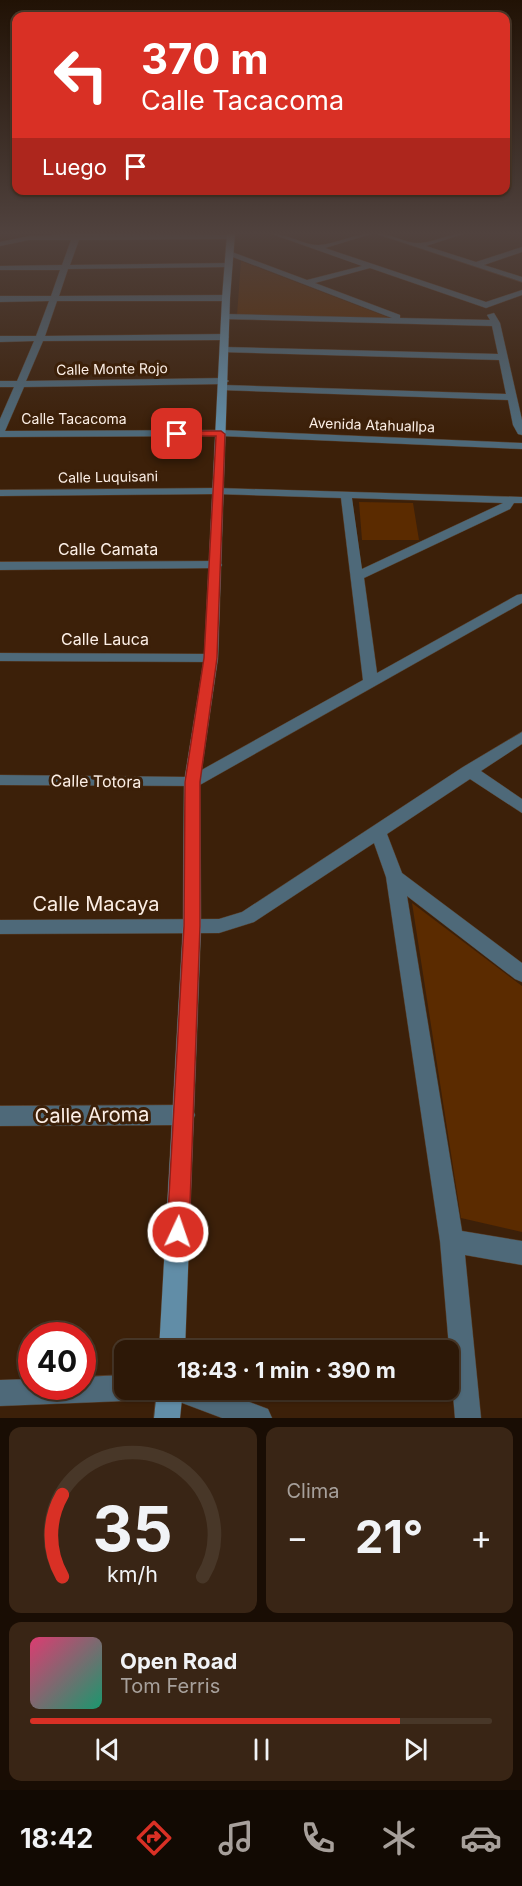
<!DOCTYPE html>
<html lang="es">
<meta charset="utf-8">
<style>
:root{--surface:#2d1807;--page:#392515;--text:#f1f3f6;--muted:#a7a09b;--line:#483728;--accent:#d93025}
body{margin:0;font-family:Inter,sans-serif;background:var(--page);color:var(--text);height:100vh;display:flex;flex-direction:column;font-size:22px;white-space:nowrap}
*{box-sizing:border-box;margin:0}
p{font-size:20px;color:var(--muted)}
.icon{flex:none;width:33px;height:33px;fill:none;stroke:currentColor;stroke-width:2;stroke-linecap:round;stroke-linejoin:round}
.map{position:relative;height:1418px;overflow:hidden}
.side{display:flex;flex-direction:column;gap:9px;padding:9px;background:#190d04;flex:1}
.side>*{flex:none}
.hud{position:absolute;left:12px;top:12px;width:498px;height:183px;border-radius:12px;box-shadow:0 2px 4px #0004,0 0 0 2px var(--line);background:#d93025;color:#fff;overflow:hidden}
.speed{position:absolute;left:18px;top:1322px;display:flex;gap:12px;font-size:30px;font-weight:700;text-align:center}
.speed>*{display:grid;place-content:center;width:78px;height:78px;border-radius:50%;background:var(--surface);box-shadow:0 2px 4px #0004,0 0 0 2px var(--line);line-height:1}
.speed .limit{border:9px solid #d22;background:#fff;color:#111}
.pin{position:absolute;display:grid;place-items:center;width:51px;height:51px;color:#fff;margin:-26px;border-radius:12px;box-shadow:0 3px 9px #0006}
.me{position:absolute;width:66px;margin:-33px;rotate:3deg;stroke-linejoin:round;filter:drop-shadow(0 0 4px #0008)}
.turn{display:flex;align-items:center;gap:21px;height:126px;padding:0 30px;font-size:27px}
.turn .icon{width:78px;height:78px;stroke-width:2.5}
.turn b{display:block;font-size:42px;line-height:51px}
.then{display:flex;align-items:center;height:57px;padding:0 30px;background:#0003;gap:12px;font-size:22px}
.big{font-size:45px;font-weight:700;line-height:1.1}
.side .tile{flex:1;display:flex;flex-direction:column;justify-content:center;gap:9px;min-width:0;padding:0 21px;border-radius:12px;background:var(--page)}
.side .dial{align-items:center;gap:0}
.dial svg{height:156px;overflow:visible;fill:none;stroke:var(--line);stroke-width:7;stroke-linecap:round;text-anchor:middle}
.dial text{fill:var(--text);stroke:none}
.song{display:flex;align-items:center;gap:18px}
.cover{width:72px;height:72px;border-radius:9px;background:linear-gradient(135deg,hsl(340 70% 55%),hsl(160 70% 35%))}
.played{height:6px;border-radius:3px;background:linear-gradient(90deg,var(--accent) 80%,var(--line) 80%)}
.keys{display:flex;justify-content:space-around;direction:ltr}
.heat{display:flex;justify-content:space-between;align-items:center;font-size:33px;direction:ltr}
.side .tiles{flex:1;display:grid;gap:9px;grid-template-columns:1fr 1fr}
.tile:last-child{grid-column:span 2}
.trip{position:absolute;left:114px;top:1340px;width:345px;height:60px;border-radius:12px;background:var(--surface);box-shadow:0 2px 4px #0004,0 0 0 2px var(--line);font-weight:700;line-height:60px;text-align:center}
.dock{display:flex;height:96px;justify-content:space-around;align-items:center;background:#120a03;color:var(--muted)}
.dock .icon{width:42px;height:42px}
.dock .active{color:var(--accent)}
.dock b{font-size:27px;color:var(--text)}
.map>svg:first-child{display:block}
</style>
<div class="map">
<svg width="522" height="1418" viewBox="0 0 522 1418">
<rect width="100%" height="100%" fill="#3c2009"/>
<path fill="#5b2b00" d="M241,261l149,57 -153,-3z
M359,502l54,1 6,37h-57z
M412,903l110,83v246l-61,-14z"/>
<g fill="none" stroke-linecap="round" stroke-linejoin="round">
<defs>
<path id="street" d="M73,234l158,1 4,2 -4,2 -152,1 -9,25 159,-2 4,2 -4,2 -161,2 -9,27 167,-1 4,3 -4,3h-169l-12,35 180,-2 4,3 -4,3 -182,1 -17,40 198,-3 5,3 -5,3 -200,3 -19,44 216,-1 301,13v6l-301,-13 -221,1v-18l14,-32h-14v-6h17l17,-40 -34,1v-6h36l13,-35 -49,1v-6h51l9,-26h-60v-4l62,-1 9,-25h-42l-29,6v-4l29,-6z
M272,234c17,0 33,12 47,11 18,-1 33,-11 52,-11l-46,14 161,54 36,-12v5l-36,13 -116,-40 -55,15 85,32v3l90,2 -3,-5 7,-2 6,10 22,97v15l-4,-1 -5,-9 -5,-25 -287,-10 -2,-2 5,-3 282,9 -7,-34 -278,-8v-4l3,-1 274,7 -6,-28 -269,-7 -1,-2 4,-3 166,4 -167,-64 7,-2 75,28 55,-14z
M377,234c15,0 30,10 43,9 15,-1 27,-9 43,-9l-37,12 50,16 46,-15v5l-38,13 38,12v5z
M217,488l305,9v6h-8l-4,6 -146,69 13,95 140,-78 5,-1v9l-324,183 -198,-1v-10l189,2 174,-97 -22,-182 -124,-4 -217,2v-6zM352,498l151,5 -141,66z
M216,561l4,1 2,3 -2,3 -220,2v-8z
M0,653l211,1 7,4 -7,4 -211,-1z
M522,732v12l-41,27 41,28v14l-52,-34 -83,55 15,39 120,90v19l-7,-3 -108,-83 55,335 60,10v24l-57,-10 16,163h-26l-15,-177 -54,-364 -12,-34 -120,79 -35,11 -219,1v-14l219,-1 23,-7 221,-145z
M184,1105l8,3 3,7 -3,7 -8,3 -184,1v-20z
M124,1375v14h13l-4,8 -9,4 -124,5v-26l32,-1v7h50v-9z
M165,1389h50l53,20 4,9h-50l-53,-20z"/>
<path id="secondary" d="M227,234h8l-5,64 -12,360 -18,124 1,144 -16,424h-26l24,-424 1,-144 20,-124 18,-360z
M157,1389h26l-3,29h-26z"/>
</defs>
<use href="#street" stroke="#573d28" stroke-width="1"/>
<use href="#secondary" stroke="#573d28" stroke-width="1"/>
<use href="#street" fill="#4e6979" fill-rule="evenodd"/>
<use href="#secondary" fill="#618da7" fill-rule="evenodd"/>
</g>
<linearGradient id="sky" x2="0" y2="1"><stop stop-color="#211205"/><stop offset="0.54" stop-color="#50423e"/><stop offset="1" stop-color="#50423e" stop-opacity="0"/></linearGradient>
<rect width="522" height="432" fill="url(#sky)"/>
<path fill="#d93025" stroke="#8d1f18" stroke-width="1.5" d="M173,431h48l4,3 -8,224 -17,124v144l-11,306 -4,8 -7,3 -8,-3 -3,-8 17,-306 1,-144 19,-124 12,-222h-43z"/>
<g text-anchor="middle" stroke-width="6" stroke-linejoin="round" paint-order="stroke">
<g font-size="14" fill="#fcefe6" stroke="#3c2009">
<text transform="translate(112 369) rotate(-1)" y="5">Calle Monte Rojo</text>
<text x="74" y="424">Calle Tacacoma</text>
<text transform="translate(372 425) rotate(2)" y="5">Avenida Atahuallpa</text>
<text transform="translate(108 477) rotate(-1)" y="5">Calle Luquisani</text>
</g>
<g font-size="16" fill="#fcefe6" stroke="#3c2009">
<text x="108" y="555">Calle Camata</text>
<text x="105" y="645">Calle Lauca</text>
<text transform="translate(96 781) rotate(1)" y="6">Calle Totora</text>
</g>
<g font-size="20" fill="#fcefe6" stroke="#3c2009">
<text x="96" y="911">Calle Macaya</text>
<text transform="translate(92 1115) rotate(-1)" y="7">Calle Aroma</text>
</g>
</g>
</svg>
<div class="speed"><div class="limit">40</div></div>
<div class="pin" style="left:177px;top:434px;background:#d93025"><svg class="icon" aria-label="arrive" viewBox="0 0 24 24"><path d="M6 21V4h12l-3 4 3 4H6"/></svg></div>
<svg class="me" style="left:178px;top:1232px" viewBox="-20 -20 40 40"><circle r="17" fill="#d93025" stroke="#fff" stroke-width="3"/><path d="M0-11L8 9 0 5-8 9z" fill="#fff"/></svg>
<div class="trip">18:43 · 1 min · 390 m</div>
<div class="hud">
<div class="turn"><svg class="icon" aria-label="left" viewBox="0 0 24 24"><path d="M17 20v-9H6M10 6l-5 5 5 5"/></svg><div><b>370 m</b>Calle Tacacoma</div></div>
<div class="then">Luego<svg class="icon" aria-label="arrive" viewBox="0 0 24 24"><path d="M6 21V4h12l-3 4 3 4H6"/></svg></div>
</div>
</div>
<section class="side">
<div class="tiles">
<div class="tile dial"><svg viewBox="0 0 100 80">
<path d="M14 69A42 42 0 1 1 86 69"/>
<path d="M14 69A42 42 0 0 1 14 27" stroke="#d93025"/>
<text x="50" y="56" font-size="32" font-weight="700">35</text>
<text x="50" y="72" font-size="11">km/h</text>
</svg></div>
<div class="tile"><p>Clima</p>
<div class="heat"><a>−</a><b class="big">21°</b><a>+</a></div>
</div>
<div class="tile">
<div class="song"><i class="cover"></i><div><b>Open Road</b><p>Tom Ferris</p></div></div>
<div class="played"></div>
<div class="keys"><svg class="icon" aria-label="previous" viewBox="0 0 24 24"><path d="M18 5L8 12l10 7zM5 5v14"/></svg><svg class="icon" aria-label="pause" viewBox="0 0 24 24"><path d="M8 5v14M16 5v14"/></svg><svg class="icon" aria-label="next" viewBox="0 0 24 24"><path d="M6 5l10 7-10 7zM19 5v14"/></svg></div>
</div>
</div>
</section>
<nav class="dock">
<b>18:42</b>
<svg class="icon active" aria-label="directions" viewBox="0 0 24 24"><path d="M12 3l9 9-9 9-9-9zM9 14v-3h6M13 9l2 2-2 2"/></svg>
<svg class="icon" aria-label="music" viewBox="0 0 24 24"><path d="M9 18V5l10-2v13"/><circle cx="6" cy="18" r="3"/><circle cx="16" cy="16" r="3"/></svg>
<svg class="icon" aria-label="phone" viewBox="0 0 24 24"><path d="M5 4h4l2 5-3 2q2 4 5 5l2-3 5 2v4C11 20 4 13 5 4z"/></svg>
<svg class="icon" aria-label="climate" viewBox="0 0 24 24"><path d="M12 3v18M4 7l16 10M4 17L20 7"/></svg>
<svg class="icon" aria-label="car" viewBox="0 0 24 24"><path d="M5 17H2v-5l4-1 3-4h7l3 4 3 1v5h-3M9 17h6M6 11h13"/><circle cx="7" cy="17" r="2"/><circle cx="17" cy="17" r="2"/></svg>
</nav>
